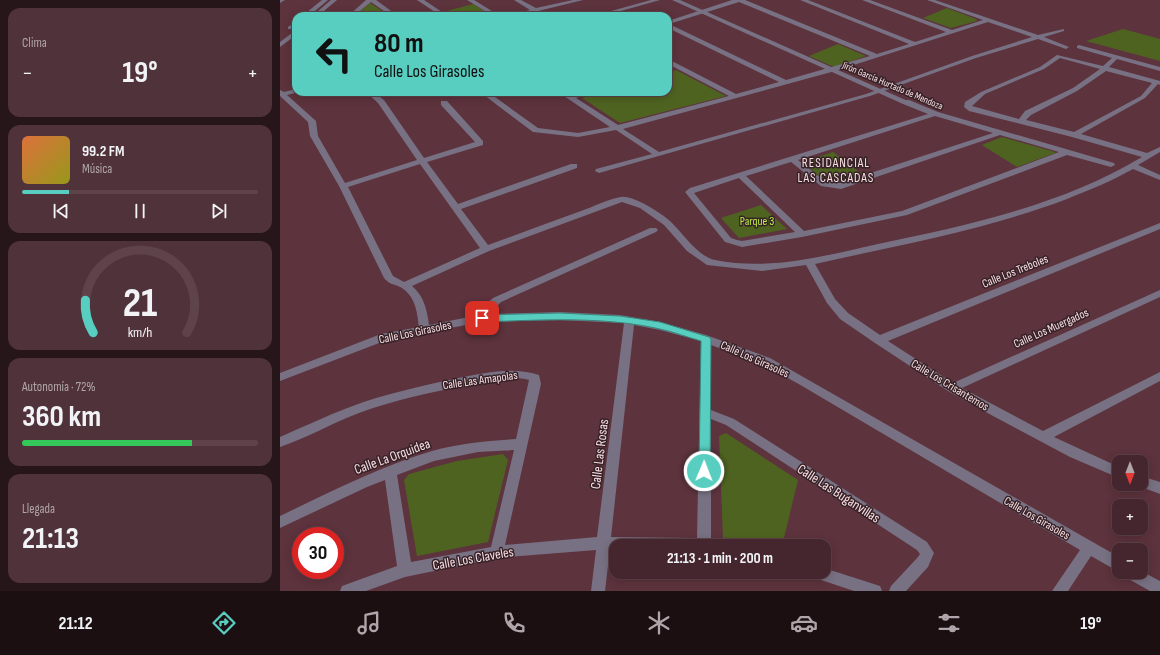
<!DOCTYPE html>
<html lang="es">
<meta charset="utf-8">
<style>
:root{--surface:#46262e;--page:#50323a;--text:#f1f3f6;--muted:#b0a5aa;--line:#5e434a;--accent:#58cec0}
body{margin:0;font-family:"Sofia Sans Condensed",sans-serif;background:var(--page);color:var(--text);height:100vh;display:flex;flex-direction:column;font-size:15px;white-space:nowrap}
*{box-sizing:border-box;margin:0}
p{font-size:13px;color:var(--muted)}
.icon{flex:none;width:22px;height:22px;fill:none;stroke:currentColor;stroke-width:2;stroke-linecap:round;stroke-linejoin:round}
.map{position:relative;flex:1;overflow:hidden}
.side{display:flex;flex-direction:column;gap:8px;padding:8px;background:#261519;width:280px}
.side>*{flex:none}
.banner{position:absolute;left:12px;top:12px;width:380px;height:84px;border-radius:12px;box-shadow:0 2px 10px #0003,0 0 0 1px var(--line);background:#58cec0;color:#111;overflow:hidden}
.needle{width:26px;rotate:180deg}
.controls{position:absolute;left:832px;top:455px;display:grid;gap:8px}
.controls a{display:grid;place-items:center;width:36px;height:36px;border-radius:8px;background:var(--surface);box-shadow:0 2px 10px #0003,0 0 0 1px var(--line);font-size:20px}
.speed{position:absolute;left:12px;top:527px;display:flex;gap:8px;font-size:20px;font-weight:700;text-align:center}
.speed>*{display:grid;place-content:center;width:52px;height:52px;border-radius:50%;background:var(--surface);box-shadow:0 2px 10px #0003,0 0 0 1px var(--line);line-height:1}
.speed .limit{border:6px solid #d22;background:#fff;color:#111}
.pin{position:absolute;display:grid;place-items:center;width:34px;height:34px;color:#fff;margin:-17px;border-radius:8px;box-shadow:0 2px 6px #0006}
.me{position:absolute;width:44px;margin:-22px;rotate:1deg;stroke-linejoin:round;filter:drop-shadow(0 0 3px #0008)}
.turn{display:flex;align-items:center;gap:14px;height:84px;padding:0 16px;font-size:18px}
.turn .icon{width:52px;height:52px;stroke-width:2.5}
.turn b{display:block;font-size:28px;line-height:34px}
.big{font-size:30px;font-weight:700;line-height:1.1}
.side .card{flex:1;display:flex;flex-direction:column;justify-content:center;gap:6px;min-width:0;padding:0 14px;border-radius:12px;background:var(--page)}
.side .dial{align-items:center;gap:0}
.dial svg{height:104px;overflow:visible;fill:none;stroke:var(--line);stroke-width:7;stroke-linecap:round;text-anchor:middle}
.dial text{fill:var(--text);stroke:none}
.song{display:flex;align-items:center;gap:12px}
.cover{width:48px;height:48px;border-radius:6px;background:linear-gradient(135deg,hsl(20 70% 55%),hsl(60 70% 35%))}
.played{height:4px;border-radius:2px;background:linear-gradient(90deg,var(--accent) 20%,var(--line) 20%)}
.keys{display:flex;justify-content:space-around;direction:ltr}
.heat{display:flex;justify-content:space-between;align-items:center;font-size:22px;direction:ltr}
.charge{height:6px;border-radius:3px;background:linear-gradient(90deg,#34c759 72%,var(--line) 0)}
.trip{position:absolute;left:329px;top:539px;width:222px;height:40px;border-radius:12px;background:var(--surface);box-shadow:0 2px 10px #0003,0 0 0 1px var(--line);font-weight:700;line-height:40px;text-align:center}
.tabs{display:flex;height:64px;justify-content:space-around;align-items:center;background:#1c0f12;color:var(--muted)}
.tabs .icon{width:28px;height:28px}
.tabs .selected{color:var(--accent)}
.tabs b{font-size:18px;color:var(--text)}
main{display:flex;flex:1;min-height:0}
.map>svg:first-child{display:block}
</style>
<main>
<section class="side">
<div class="card"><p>Clima</p>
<div class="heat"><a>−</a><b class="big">19°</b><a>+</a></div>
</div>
<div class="card">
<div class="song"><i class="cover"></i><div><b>99.2 FM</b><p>Música</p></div></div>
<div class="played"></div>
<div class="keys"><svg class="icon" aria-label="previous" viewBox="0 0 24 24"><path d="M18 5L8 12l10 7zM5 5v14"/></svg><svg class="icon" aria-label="pause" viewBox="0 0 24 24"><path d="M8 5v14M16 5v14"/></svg><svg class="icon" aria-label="next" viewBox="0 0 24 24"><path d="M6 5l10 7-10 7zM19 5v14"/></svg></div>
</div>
<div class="card dial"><svg viewBox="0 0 100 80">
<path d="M14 69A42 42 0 1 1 86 69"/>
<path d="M14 69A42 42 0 0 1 8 44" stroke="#58cec0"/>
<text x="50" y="56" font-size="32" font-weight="700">21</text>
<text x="50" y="72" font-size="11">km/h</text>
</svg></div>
<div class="card"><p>Autonomía · 72%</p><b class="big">360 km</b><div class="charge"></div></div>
<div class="card"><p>Llegada</p><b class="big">21:13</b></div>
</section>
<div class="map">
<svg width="880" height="591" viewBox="0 0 880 591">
<rect width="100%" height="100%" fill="#5d333d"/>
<path fill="#4f6321" d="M90,3l20,13h-35z
M193,4l20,12h-44l-6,-4z
M667,8l29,11 1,2 -26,7 -28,-10z
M843,29l37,10v22l-74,-20z
M558,44l28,12 -32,11 -25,-11z
M396,70l50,26 -106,27 -38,-25 20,-6h66v-19z
M722,137l53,15v1l-38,14 -35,-22z
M553,152l29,22c-12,4 -24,12 -36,8l-24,-20z
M481,205l26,24 -48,9 -18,-20z
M446,433l72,47 -16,66h-17l-42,-8 -4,-102z
M223,454l5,6 -20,82 -71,14 -13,-76 5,-6 48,-13z"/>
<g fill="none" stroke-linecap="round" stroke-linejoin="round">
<path fill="#787183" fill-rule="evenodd" d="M0,0h5l-5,3z
M42,0h6l-19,16h-7z
M86,0h10l22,16h-7l-20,-14 -17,14h-6z
M137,0h7l24,16h-7z
M187,0h7l26,16h-7z
M234,0h7l15,8 37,-8h10l-65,16h-11l23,-6z
M452,0h13l132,54 32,-10 -109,-44h8l107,42 31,-10 -84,-32h8l82,30 31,-10 -56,-20h8l103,35 26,-6v2l-20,6 25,10 -3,2 -28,-10 -62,19 -106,38 -271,77 -4,-2 1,-2 56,-15 -36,-24 -38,7 -45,-5 -53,-40h8l50,36 40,5 32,-6 -52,-35h8l5,3 12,-3h10l-17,6 42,27 111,-29 -61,-32v-5l68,35 43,-12 -111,-54v-7zM459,2l131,54 -84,24 -117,-56zM708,22l44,15 -60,19 -106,38 -207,58 -36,-23 212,-58z
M16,21v5l-4,3h-4v-2z
M799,45l81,22v4l-43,-12 -8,8 51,14v4l-2,-1 -13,14 -64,36 66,19 13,-6v5l-22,13 22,10v5l-27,-11c-21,12 -44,21 -66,30 -82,31 -168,46 -252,65l20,35 13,14 32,22 280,-112v6l-272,112 65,42 207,-93v7l-198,91 81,43 117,-59v9l-106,56 65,30v11l-49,-21 -77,-41 -45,-25 -73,-48 -35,-24 -13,-16 -21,-38 -44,6 -55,-6 -20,-14 -23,-26 -24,-17 -18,-6 -133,49 -77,35c12,10 15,24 17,39l50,-10 6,-10 8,-7 157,-70h6l2,2 -2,2 -155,70 -11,12 70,-2 60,3 40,7 46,13 64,23 349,199v15l-28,-16 -23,35h-16l28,-41 -283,-167 -35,-19 -51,-19v65l23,9 193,123 7,11 -6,14 -22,24h-17l2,-5 27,-29 2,-3 -3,-4 -191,-125 -15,-6v121l5,2 2,4h-102v3h-6l-5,42h-14l5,-41 -99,8 -92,19 -39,14h-26l2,-5 55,-20 -12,-86 -18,7 -87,41v-12c50,-24 99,-49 152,-65 27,-8 56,-10 84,-12l13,-59c-18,-5 -42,1 -60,5 -37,7 -75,15 -110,28 -27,10 -52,25 -79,34v-10c23,-10 46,-21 70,-30 34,-13 72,-21 108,-29 28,-5 53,-12 81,-3l2,9 -36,161 92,-8 27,-214 -64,-3 -78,2 -95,18 -107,41v-8l101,-39 38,-7c-2,-17 -4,-33 -21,-41 -6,-2 -10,-3 -14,-8l-45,-92 -29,-50 -2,-14 -28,-26v-6l4,2 12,-3v3h3l-12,3 29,26 2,15 27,47 72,-23 -39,-57 -12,-11h7l11,8 40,58 51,-16 -34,-37v-4h6l36,40v4l-56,17 31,42 113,-40h6v4l-116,41 27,36c31,-11 62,-23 93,-34 12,-4 27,-12 40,-14 12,-2 40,16 49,24 12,11 28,36 45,39 55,11 109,-4 163,-16 91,-19 184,-39 264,-87l-70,-20 -103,-26 -5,-4 1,-5 16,-10 59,-25 17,-12 46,11 9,-8 -35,-10v-2zM780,58l40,11 -27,19 -48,23 -6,8 -47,-13 13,-12 59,-25zM826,71l46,12 -11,13 -67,36 -48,-12 5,-5 46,-24zM140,164l60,84 -76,34 -11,-6 -45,-89zM354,325l26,5 41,11 -4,197 -86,-1zM234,450l-23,97 -80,15 -14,-87 37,-14 44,-9z
M623,100h6l29,12 176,51 1,2 -4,2 -44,-12 -160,60 -105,22 -60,10 -17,-5 -40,-50 5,-4 238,-74 -25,-10zM655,116l58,17 -153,50 -14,-1 -28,-22zM720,135l59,17 -157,59 -98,20 -58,-55 45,-14 30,24 20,3zM459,178l56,54 -53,9 -5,-1 -6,-2 -37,-45z
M861,476l19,6v12l-24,-9 5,-1z
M544,568l56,18 2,5h-28l-42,-14 -2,-5h14z
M861,571l19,10v10h-10l-25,-14 -2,-5h18z"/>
<path fill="#787183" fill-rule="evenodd" d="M51,0h6l-19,16h-6z
M371,0h9l-57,16h-10z
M392,0h8l230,102 -1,2h-6z
M16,30v5l-16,12v-5z"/>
</g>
<path fill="#58cec0" stroke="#39867d" d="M280,313l60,3 40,6 49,15 2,2 -1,132 -1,3 -5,2 -4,-2 -1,-3 2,-130c-14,-4 -27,-9 -41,-12 -58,-13 -119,-9 -178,-7l-4,-4 4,-3z"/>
<g text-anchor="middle" stroke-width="3" stroke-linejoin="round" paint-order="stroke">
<g font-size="10" fill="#fadee4" stroke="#352226">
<text transform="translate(613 85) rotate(23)" y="4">Jirón García Hurtado de Mendoza</text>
</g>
<g font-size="12" fill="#bded47" stroke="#352226">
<text x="477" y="225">Parque 3</text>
</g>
<g font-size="12" fill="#fadee4" stroke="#352226">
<text transform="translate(735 271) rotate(-22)" y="4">Calle Los Treboles</text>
<text transform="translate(771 328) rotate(-24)" y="4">Calle Los Muergados</text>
<text transform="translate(135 332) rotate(-12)" y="4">Calle Los Girasoles</text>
<text transform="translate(475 359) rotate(24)" y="4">Calle Los Girasoles</text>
<text transform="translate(200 380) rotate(-8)" y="4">Calle Las Amapolas</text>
<text transform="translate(670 385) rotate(31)" y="4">Calle Los Crisantemos</text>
<text transform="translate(757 518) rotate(30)" y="4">Calle Los Girasoles</text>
</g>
<g font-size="13" letter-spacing="1" fill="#fadee4" stroke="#352226">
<text x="556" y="167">RESIDANCIAL<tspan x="556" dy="15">LAS CASCADAS</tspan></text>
</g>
<g font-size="14" fill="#fadee4" stroke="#352226">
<text transform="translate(319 454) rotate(-83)" y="5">Calle Las Rosas</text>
<text transform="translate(112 456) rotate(-20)" y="5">Calle La Orquidea</text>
<text transform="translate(559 493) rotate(33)" y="5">Calle Las Buganvillas</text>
<text transform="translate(193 558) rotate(-10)" y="5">Calle Los Claveles</text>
</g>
</g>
</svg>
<div class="controls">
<a><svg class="needle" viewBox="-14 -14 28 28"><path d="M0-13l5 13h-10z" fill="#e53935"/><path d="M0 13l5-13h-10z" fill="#b0a5aa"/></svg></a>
<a>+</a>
<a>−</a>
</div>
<div class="speed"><div class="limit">30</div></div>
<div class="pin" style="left:202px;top:318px;background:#d93025"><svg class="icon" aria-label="arrive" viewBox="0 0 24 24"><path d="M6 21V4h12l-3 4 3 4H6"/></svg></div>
<svg class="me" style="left:424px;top:471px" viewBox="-20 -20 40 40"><circle r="17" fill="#58cec0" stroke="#fff" stroke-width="3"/><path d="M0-11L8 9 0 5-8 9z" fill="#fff"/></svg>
<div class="trip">21:13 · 1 min · 200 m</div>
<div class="banner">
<div class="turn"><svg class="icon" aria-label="left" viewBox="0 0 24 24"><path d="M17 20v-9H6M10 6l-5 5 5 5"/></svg><div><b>80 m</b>Calle Los Girasoles</div></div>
</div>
</div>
</main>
<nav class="tabs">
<b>21:12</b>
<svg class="icon selected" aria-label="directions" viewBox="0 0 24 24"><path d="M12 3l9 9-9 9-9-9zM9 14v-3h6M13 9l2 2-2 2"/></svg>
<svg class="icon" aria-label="music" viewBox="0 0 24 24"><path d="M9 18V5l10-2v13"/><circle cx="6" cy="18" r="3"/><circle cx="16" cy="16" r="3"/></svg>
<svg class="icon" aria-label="phone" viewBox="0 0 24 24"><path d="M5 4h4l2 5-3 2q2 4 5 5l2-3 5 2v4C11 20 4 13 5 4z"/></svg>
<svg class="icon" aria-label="climate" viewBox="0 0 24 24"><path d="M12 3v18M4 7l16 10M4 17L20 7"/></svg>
<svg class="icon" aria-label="car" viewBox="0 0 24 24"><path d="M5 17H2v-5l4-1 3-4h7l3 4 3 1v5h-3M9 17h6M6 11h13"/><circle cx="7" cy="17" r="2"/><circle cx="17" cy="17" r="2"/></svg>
<svg class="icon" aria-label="filters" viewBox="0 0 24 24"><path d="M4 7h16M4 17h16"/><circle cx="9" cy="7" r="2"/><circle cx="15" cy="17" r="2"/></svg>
<b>19°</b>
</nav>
